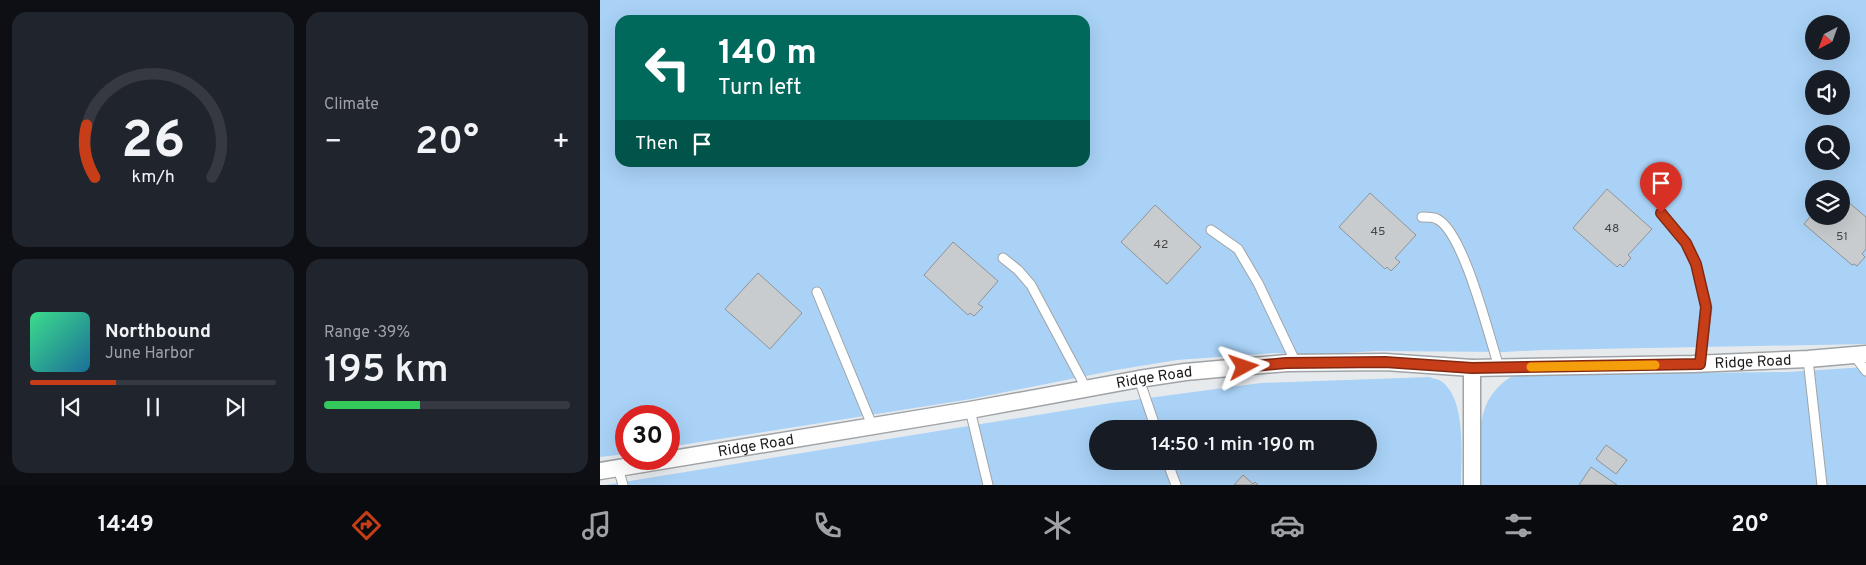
<!DOCTYPE html>
<meta charset="utf-8">
<style>
:root{--surface:#171b24;--page:#20242c;--text:#f1f3f6;--muted:#9ea1a6;--line:#363941;--accent:#c73d18}
body{margin:0;font-family:Overpass,sans-serif;background:var(--page);color:var(--text);height:100vh;display:flex;flex-direction:column;font-size:19px;white-space:nowrap}
*{box-sizing:border-box;margin:0}
p{font-size:16px;color:var(--muted)}
.icon{flex:none;width:28px;height:28px;fill:none;stroke:currentColor;stroke-width:2;stroke-linecap:round;stroke-linejoin:round}
.map{position:relative;flex:1;overflow:hidden}
.sheet{display:flex;flex-direction:column;gap:12px;padding:12px;background:#0d0f14;width:600px}
.sheet>*{flex:none}
.hud{position:absolute;left:15px;top:15px;width:475px;height:152px;border-radius:15px;box-shadow:0 5px 20px #0002;background:#00695c;color:#fff;overflow:hidden}
.needle{width:32px;rotate:221deg}
.fabs{position:absolute;left:1205px;top:15px;display:grid;gap:10px}
.fabs a{display:grid;place-items:center;width:45px;height:45px;border-radius:50%;background:var(--surface);box-shadow:0 5px 20px #0002;font-size:25px}
.speed{position:absolute;left:15px;top:405px;display:flex;gap:10px;font-size:25px;font-weight:700;text-align:center}
.speed>*{display:grid;place-content:center;width:65px;height:65px;border-radius:50%;background:var(--surface);box-shadow:0 5px 20px #0002;line-height:1}
.speed .limit{border:8px solid #d22;background:#fff;color:#111}
.pin{position:absolute;display:grid;place-items:center;width:42px;height:42px;color:#fff;margin:-51px -21px;border-radius:50% 50% 50% 0;rotate:-45deg;box-shadow:0 0 5px #0007}
.pin .icon{rotate:45deg}
.me{position:absolute;width:55px;margin:-28px;rotate:85deg;stroke-linejoin:round;filter:drop-shadow(0 0 4px #0008)}
.turn{display:flex;align-items:center;gap:18px;height:105px;padding:0 20px;font-size:22px}
.turn .icon{width:65px;height:65px;stroke-width:2.5}
.turn b{display:block;font-size:35px;line-height:42px}
.then{display:flex;align-items:center;height:48px;padding:0 20px;background:#0003;gap:10px;font-size:19px}
.big{font-size:38px;font-weight:600;line-height:1.1}
.sheet .widget{flex:1;display:flex;flex-direction:column;justify-content:center;gap:8px;min-width:0;padding:0 18px;border-radius:15px;background:var(--page)}
.sheet .dial{align-items:center;gap:0}
.dial svg{height:130px;overflow:visible;fill:none;stroke:var(--line);stroke-width:7;stroke-linecap:round;text-anchor:middle}
.dial text{fill:var(--text);stroke:none}
.song{display:flex;align-items:center;gap:15px}
.cover{width:60px;height:60px;border-radius:8px;background:linear-gradient(135deg,hsl(150 70% 55%),hsl(200 70% 35%))}
.played{height:5px;border-radius:2px;background:linear-gradient(90deg,var(--accent) 35%,var(--line) 35%)}
.keys{display:flex;justify-content:space-around;direction:ltr}
.heat{display:flex;justify-content:space-between;align-items:center;font-size:28px;direction:ltr}
.charge{height:8px;border-radius:4px;background:linear-gradient(90deg,#34c759 39%,var(--line) 0)}
.sheet .tiles{flex:1;display:grid;gap:12px;grid-template-columns:repeat(2,1fr)}
.trip{position:absolute;left:489px;top:420px;width:288px;height:50px;border-radius:25px;background:var(--surface);box-shadow:0 5px 20px #0002;font-weight:600;line-height:50px;text-align:center}
.menu{display:flex;height:80px;justify-content:space-around;align-items:center;background:#090b0e;color:var(--muted)}
.menu .icon{width:35px;height:35px}
.menu .active{color:var(--accent)}
.menu b{font-size:22px;color:var(--text)}
main{display:flex;flex:1;min-height:0}
.map>svg:first-child{display:block}
</style>
<main>
<section class="sheet">
<div class="tiles">
<div class="widget dial"><svg viewBox="0 0 100 80">
<path d="M14 69A42 42 0 1 1 86 69"/>
<path d="M14 69A42 42 0 0 1 9 37" stroke="#c73d18"/>
<text x="50" y="56" font-size="32" font-weight="700">26</text>
<text x="50" y="72" font-size="11">km/h</text>
</svg></div>
<div class="widget"><p>Climate</p>
<div class="heat"><a>−</a><b class="big">20°</b><a>+</a></div>
</div>
<div class="widget">
<div class="song"><i class="cover"></i><div><b>Northbound</b><p>June Harbor</p></div></div>
<div class="played"></div>
<div class="keys"><svg class="icon" aria-label="previous" viewBox="0 0 24 24"><path d="M18 5L8 12l10 7zM5 5v14"/></svg><svg class="icon" aria-label="pause" viewBox="0 0 24 24"><path d="M8 5v14M16 5v14"/></svg><svg class="icon" aria-label="next" viewBox="0 0 24 24"><path d="M6 5l10 7-10 7zM19 5v14"/></svg></div>
</div>
<div class="widget"><p>Range · 39%</p><b class="big">195 km</b><div class="charge"></div></div>
</div>
</section>
<div class="map">
<svg width="1266" height="485" viewBox="0 0 1266 485">
<rect width="100%" height="100%" fill="#e7eaed"/>
<path fill="#a9d2f6" fill-rule="evenodd" d="M0,0h1266v344l-323,6 -39,2 -128,-1 -64,4 -38,-2 -97,7 -61,10 -145,29 -302,48v-31h-43v38l-26,3zM20,20h465v142h-465zM1214,24h27v27h-27zM1214,79h27v27h-27zM1214,134h27v27h-27zM1214,189h27v27h-27z
M1266,367v118h-386c-1,-25 -4,-68 11,-89 6,-9 14,-16 23,-21l274,-3z
M830,377c3,2 8,2 11,4 26,18 20,76 20,104h-856l506,-82 150,-20zM498,429h270v32h-270z"/>
<path fill="#c8ccce" stroke="#909396" d="M1007,189l45,40 -24,26 3,3 -8,9 -3,-3 -3,3 -44,-39z
M770,193l46,42 -21,23 5,4 -9,9 -4,-4 -2,2 -46,-42z
M1241,196l25,21v32l-4,5 3,3 -8,9 -3,-2 -2,1 -48,-41 10,-12v4h27z
M555,205l46,42 -34,37 -46,-42z
M353,242l45,39 -20,23 5,3 -9,9 -4,-3 -2,2 -44,-40z
M158,273l44,40 -32,36 -45,-40z
M1006,445l21,15 -11,14 -20,-15z
M991,467l26,18h-38z
M643,475l10,9 2,-2 3,3h-24z"/>
<g fill="none" stroke-linecap="round" stroke-linejoin="round">
<defs>
<path id="service" d="M1061,213l25,30 10,21 11,43 -7,57
M822,217c4,0 12,0 15,2 27,13 52,118 62,148
M611,230l27,19 20,34 38,80
M403,258l15,12 13,15 55,103
M217,292l55,133
M1254,355l12,16
M1208,359l14,126
M539,379l17,50
M370,410l18,75
M567,461l9,24
M18,468l5,17"/>
<g id="minor">
<path d="M872,368v117"/>
<path id="s1" d="M0,471l370,-61 169,-31 46,-7 102,-9 98,-1 87,6 221,-4 115,-5 58,-5"/>
</g>
</defs>
<use href="#service" stroke="#a0a3a6" stroke-width="11"/>
<use href="#minor" stroke="#a0a3a6" stroke-width="19"/>
<use href="#service" stroke="#fff" stroke-width="9"/>
<use href="#minor" stroke="#fff" stroke-width="16"/>
</g>
<g fill="none" stroke-linecap="round" stroke-linejoin="round">
<defs>
<path id="route" d="M644,367l42,-4 99,-1 87,6 228,-4 6,-57 -10,-43 -10,-21 -25,-30"/>
</defs>
<use href="#route" stroke="#812810" stroke-width="12"/>
<use href="#route" stroke="#c73d18" stroke-width="9"/>
<path stroke="#f59e0b" stroke-width="9" d="M931,367l124,-2"/>
</g>
<g text-anchor="middle" stroke-width="4.5" stroke-linejoin="round" paint-order="stroke">
<g font-size="12" fill="#454648">
<text x="1012" y="232">48</text>
<text x="778" y="235">45</text>
<text x="1242" y="240">51</text>
<text x="561" y="248">42</text>
</g>
<g font-size="15" fill="#191a1b" stroke="#f4f8fb">
<text dy="5" stroke="none"><textPath href="#s1" startOffset="1162">Ridge Road</textPath></text>
<text dy="5" stroke="none"><textPath href="#s1" startOffset="562">Ridge Road</textPath></text>
<text dy="5" stroke="none"><textPath href="#s1" startOffset="158">Ridge Road</textPath></text>
</g>
</g>
</svg>
<div class="fabs">
<a><svg class="needle" viewBox="-14 -14 28 28"><path d="M0-13l5 13h-10z" fill="#e53935"/><path d="M0 13l5-13h-10z" fill="#9ea1a6"/></svg></a>
<a><svg class="icon" aria-label="sound" viewBox="0 0 24 24"><path d="M4 9h4l5-4v14l-5-4H4zM17 9q2 3 0 6"/></svg></a>
<a><svg class="icon" aria-label="search" viewBox="0 0 24 24"><circle cx="10" cy="10" r="6"/><path d="M15 15l6 6"/></svg></a>
<a><svg class="icon" aria-label="layers" viewBox="0 0 24 24"><path d="M12 4l9 5-9 5-9-5zM3 14l9 5 9-5"/></svg></a>
</div>
<div class="speed"><div class="limit">30</div></div>
<div class="pin" style="left:1061px;top:213px;background:#d93025"><svg class="icon" aria-label="arrive" viewBox="0 0 24 24"><path d="M6 21V4h12l-3 4 3 4H6"/></svg></div>
<svg class="me" style="left:644px;top:367px" viewBox="-20 -20 40 40"><path d="M0-17L14 15 0 8-14 15z" fill="#c73d18" stroke="#fff" stroke-width="4"/></svg>
<div class="trip">14:50 · 1 min · 190 m</div>
<div class="hud">
<div class="turn"><svg class="icon" aria-label="left" viewBox="0 0 24 24"><path d="M17 20v-9H6M10 6l-5 5 5 5"/></svg><div><b>140 m</b>Turn left</div></div>
<div class="then">Then<svg class="icon" aria-label="arrive" viewBox="0 0 24 24"><path d="M6 21V4h12l-3 4 3 4H6"/></svg></div>
</div>
</div>
</main>
<nav class="menu">
<b>14:49</b>
<svg class="icon active" aria-label="directions" viewBox="0 0 24 24"><path d="M12 3l9 9-9 9-9-9zM9 14v-3h6M13 9l2 2-2 2"/></svg>
<svg class="icon" aria-label="music" viewBox="0 0 24 24"><path d="M9 18V5l10-2v13"/><circle cx="6" cy="18" r="3"/><circle cx="16" cy="16" r="3"/></svg>
<svg class="icon" aria-label="phone" viewBox="0 0 24 24"><path d="M5 4h4l2 5-3 2q2 4 5 5l2-3 5 2v4C11 20 4 13 5 4z"/></svg>
<svg class="icon" aria-label="climate" viewBox="0 0 24 24"><path d="M12 3v18M4 7l16 10M4 17L20 7"/></svg>
<svg class="icon" aria-label="car" viewBox="0 0 24 24"><path d="M5 17H2v-5l4-1 3-4h7l3 4 3 1v5h-3M9 17h6M6 11h13"/><circle cx="7" cy="17" r="2"/><circle cx="17" cy="17" r="2"/></svg>
<svg class="icon" aria-label="filters" viewBox="0 0 24 24"><path d="M4 7h16M4 17h16"/><circle cx="9" cy="7" r="2"/><circle cx="15" cy="17" r="2"/></svg>
<b>20°</b>
</nav>
